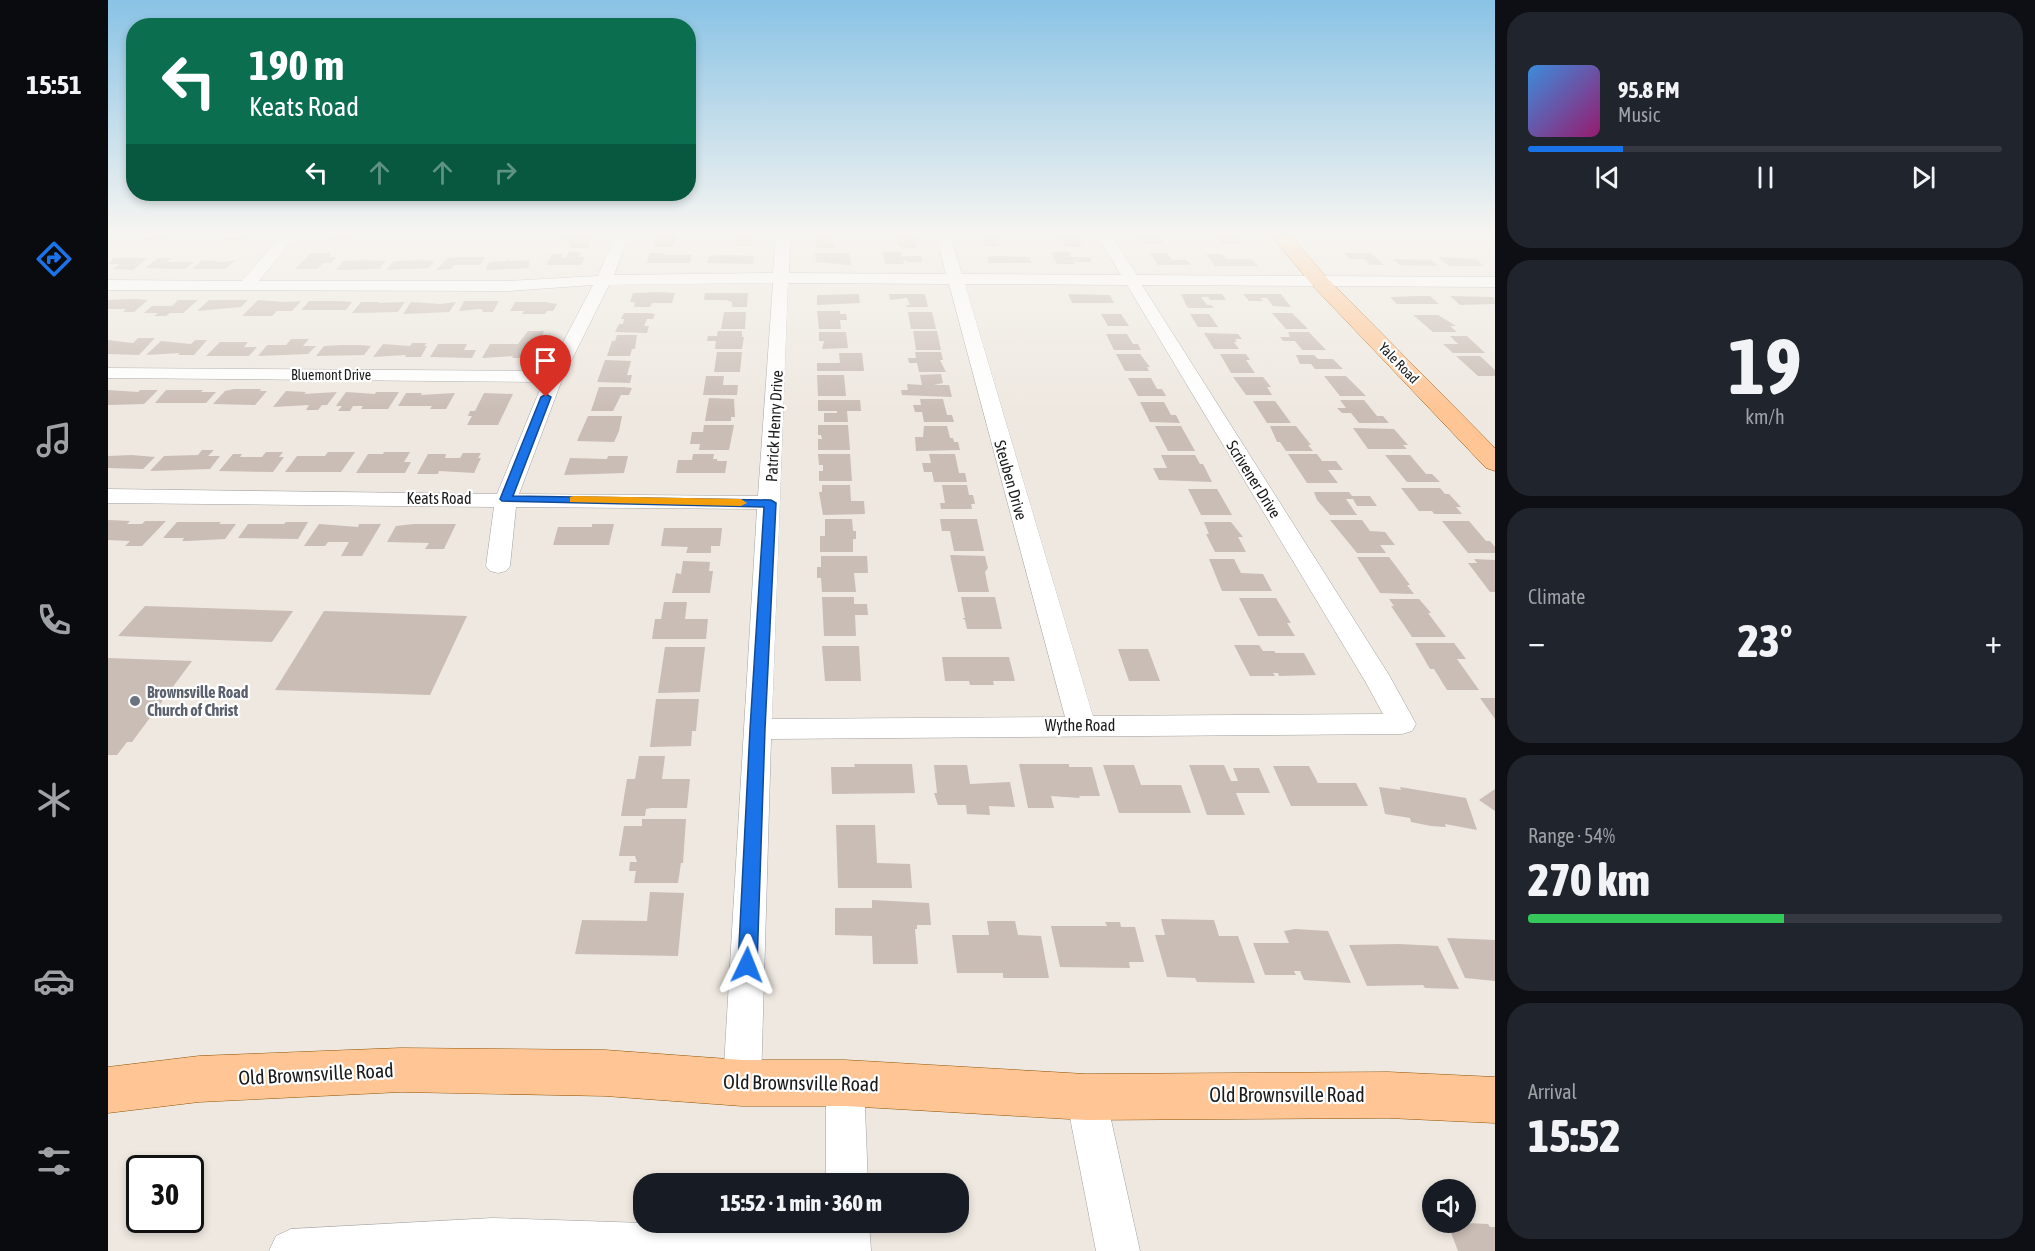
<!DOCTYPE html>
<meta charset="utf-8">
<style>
:root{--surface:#171b24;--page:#20242c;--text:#f1f3f6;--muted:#9ea1a6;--line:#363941;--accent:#1a73e8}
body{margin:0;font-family:"Asap Condensed",sans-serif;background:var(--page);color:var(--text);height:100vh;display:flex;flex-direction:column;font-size:22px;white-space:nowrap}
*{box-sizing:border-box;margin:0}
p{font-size:20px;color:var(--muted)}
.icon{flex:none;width:33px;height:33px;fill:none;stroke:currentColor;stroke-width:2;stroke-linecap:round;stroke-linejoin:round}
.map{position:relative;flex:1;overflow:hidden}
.side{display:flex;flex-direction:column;gap:12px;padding:12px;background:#0d0f14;width:540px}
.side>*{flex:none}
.top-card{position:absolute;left:18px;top:18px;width:570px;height:183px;border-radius:24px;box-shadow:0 3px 9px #0003;background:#0b6e4f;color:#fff;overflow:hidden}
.tools{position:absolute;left:1314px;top:1179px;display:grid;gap:12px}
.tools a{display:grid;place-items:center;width:54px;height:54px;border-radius:50%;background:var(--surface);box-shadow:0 3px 9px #0003;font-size:30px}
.speed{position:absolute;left:18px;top:1155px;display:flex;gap:12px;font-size:30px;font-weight:700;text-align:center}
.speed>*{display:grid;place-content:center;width:78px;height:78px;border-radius:50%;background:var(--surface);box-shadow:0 3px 9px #0003;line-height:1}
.speed .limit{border:3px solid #111;border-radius:9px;background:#fff;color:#111}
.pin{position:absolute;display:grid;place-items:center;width:51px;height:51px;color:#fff;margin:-62px -26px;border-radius:50% 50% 50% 0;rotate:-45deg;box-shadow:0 0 6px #0007}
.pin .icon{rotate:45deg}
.me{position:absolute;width:66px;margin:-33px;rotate:2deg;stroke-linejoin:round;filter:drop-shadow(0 0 4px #0008)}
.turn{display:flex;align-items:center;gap:21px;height:126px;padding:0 24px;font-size:27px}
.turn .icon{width:78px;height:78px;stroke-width:2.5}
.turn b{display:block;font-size:42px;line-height:51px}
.lanes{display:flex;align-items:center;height:57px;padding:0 24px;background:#0003;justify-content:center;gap:30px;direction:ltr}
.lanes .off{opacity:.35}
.big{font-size:45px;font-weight:800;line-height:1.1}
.side .widget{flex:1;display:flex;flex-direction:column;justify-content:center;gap:9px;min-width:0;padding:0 21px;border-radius:24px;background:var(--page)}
.side .dial{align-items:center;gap:0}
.dial b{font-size:78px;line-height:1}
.song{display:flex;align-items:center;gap:18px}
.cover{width:72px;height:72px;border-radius:9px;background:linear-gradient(135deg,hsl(210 70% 55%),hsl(320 70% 35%))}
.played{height:6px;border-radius:3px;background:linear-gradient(90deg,var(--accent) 20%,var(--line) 20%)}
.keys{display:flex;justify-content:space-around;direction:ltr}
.heat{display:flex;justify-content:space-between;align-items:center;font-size:33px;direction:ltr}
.charge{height:9px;border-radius:4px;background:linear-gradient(90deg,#34c759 54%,var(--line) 0)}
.trip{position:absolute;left:525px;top:1173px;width:336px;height:60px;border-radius:24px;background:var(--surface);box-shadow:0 3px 9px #0003;font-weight:800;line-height:60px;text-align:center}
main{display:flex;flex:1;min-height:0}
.tabs{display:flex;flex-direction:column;width:108px;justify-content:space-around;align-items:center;background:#090b0e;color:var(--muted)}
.tabs .icon{width:42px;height:42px}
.tabs .active{color:var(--accent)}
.tabs b{font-size:27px;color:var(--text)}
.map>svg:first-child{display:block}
</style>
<main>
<nav class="tabs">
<b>15:51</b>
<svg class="icon active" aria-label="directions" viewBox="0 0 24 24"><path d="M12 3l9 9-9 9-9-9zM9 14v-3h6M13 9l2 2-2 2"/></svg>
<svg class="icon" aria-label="music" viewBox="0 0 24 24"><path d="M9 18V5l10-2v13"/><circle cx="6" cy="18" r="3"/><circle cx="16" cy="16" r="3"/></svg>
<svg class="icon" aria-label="phone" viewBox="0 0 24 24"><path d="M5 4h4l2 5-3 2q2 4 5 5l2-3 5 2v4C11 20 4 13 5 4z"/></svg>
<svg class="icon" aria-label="climate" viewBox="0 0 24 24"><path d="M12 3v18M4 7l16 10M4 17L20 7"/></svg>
<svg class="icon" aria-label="car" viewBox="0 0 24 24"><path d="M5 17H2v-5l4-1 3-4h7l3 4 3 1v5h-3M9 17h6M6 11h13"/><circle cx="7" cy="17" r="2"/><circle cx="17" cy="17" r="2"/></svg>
<svg class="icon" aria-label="filters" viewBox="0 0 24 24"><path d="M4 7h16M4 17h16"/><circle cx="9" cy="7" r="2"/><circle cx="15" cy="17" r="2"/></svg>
</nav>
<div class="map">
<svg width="1387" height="1251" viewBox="0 0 1387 1251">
<rect width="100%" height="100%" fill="#eee8e0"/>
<path fill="#cabdb6" d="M41,235h19l-7,5h-19z
M145,235l-6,6h-26l6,-5z
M229,235h17l-6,6h-17z
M467,235h16l-3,13h-19l2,-5 -8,-2 2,-5z
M548,235h19v8l-3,4h-17l1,-4h-2z
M630,235h17l-3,11h-18z
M707,235h18v6h-2l7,2 -4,1v4h-17z
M789,235h16l4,13 -19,-1v-3l-3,-1z
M872,235h16l4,11h-15z
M946,235h23l5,9h-3l2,3h-16l-4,-9h-5z
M1031,235h18l7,9h-19z
M1107,235h19l8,9h-20z
M461,252h12l-2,5h6l-4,8h-35l6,-11h11l-2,4h11l-6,-1z
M775,252h18l1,4h19l1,6h-16v-2h-3l1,4h-19z
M943,252h18l2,5h18l3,5h-14l-5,-3 2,5h-18z
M203,253h21l-3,4h7l-5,6h-8l-6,6h-22z
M542,253h15l-1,2h28l-2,8h-44z
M707,253h35l1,12 -35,-3z
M1042,253h17l5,7h15l4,5h-33z
M1236,253h27l13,12h-14l-6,-6h-14z
M1098,254h16l4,5h26l6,7h-43z
M621,255l25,1 -1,8 -46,-1 2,-7z
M890,256l31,1 3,6h-43l-2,-6z
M350,257h27l-5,8h-26l-3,4 -15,1 12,-12z
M399,257l2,4 21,-1 -2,8 -42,2 3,-8 18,-1z
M1330,257l38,2 8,7h-35z
M6,258h34l-15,12 -20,-1 7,-5h-12z
M50,258h13l-4,4h27l-9,7 -40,-1z
M1285,259l38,1 7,6 -38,-1z
M94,260l22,2 12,-2 -11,9h-33z
M260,260l18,1 -7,8 -43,1 7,-9z
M316,260l10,1 -5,7 -43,2 8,-9z
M525,293l28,-1 14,1 -3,10h-20l-2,4h-16l1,-5h-5z
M597,293h43l-1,14h-15v-5l-6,-2h-22z
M751,294l1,9 -43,2v-10z
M781,294h36l3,13h-21l-1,-2h4l-3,-7 -17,2z
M960,294l42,1 4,8h-42z
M1073,294h41l4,6h-16l-2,-3h-7l6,8h4l3,3h-24l-3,-1z
M1135,294h38l10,13 -18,-1 -6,-8h-7l3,3h-14z
M1309,296h13l9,8h-42l-7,-7z
M1342,296l44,1 1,7 -35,1z
M27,299l13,1 -14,12h-11l3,-3h-18v-9z
M70,300h20l-15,13h-13l-4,3h-12l4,-3h-14l8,-7h20z
M101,300h39l-7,7 -44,4z
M150,300l26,2 17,-1 -9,10h-15l-5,5h-30z
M201,301h31l12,1 -6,8h-45z
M356,301h35l-6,11h-11l1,-2 -3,-1 -21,2z
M253,302h18l-1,1 27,-1 -7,10 -46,1z
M303,302l29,2 16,-2 -7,10 -46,2z
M407,302h30l12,2 -4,7h-6l-2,3h-23l2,-3h-14z
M709,311h23v3h6l1,6h-7l1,9h-22z
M616,312h22l-1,17h-24z
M800,312h24l4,17h-25z
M516,313h25l6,1 -2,5h-6l-3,7h5l-2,7 -32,-1 4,-8h4l1,-5h-3z
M1164,313h20l16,16h-22z
M993,314h20l8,12h-21z
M1082,314h19l9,13h-20z
M1305,315h25l18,11h-6l7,6h-24z
M420,331h16l-5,14h-2l-6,13h-19l1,-2 -31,2 8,-14h28z
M610,331h24v6h2l-2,12h-27l1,-8h-9l1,-5h9z
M805,331h24l4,19h-25z
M711,332h27l2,16 -26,1 2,-8h-5z
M1180,332h21l17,18h-24l-7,-9h-12l-3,-4h10z
M1096,333l34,1 4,5h-7l2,3h-3l5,7h-25z
M998,334h21l6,10h5l3,6h-27z
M509,335h20l-2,14h-3l-2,7h-23l5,-15h3z
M1342,336h17l18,17h-32l-10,-9h15z
M30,338h17l-16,17 -31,-1v-14l25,3z
M183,339h18l-6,7h13l-8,8 -50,2 9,-11h19z
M87,340h12l-13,15h-16l2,-2 -34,2 15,-14 30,3z
M112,342h28l-4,5h13l-8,9h-43z
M304,343h15l-3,3h3l-6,11h-16l1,-2 -33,2 10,-13 27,2z
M330,344h29l-3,6h12l-4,8 -42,-1z
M233,345h19l11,1 -7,9 -48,1 8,-10z
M609,352h25l-2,20h-26z
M807,352h26l2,8h-3l6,12h-27l-2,-9h-8l-1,-5h8z
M731,353h23l2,18h-47v-8h23z
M1008,354h24l10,13h-3l2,4h-24z
M1112,354h26l4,6h-4l9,13h-24z
M1188,355h18l4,4h15l10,10h-28l-4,-5h-11z
M1348,356h24l15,14v6h-17z
M497,360l26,1 -4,14h5l-2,8 -33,-1z
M833,374l2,9 -9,2h15l3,12 -50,-2 -1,-5h7l-1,-6 15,1 -2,-10z
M709,375h27l2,21h-28z
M598,376h18l-1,9h15l-1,10h-34z
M1216,376h22l20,20h-26z
M1125,377h30l8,10h-4l5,8h-26z
M1020,378h23l6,11h5l4,7h-28z
M491,387h24l9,1 -3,7h-8l-8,16h-22z
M126,389h27l-1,2h7l-12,14 -42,-1 12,-13z
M0,390l30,2 2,-2h18l-14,14 -36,1z
M58,390h37l-2,2h15l-10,11h-51z
M178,391l20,1 -2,2 33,-2 -10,13h-5l-4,5h-12l3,-5 -36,2z
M238,392l29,2 1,-2h23l-11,17h-27l2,-3h-10l-3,5h-12l4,-5h-6z
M298,393h16l-1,2 34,-2 -9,16h-16l2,-3h-34z
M376,393l29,1 -15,31h-31l5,-9h-4l2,-5h5z
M601,398l25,1 1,18h-4v4h-26z
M812,399h23l4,16h5l2,7h-30l-2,-10h-7l-2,-7h8z
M710,400h42l1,11h-14l1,11h-24v-9h13v-2h-19z
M1232,400h24l13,16h6l6,7h-30l-8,-10h-9l-5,-5h9z
M1145,401h22l16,22h-24z
M1032,402h24l7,13h5l4,8 -30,-1z
M480,416h34l-3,15 -5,11 -37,-1z
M596,425h30l-5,25h-30l1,-6h-10l2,-12h11z
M710,425h30l2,25h-32v-11h4l-1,-4h-3z
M816,426h23l3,12h3l1,4h4l2,8 -44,1 -1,-14h8z
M1047,426h26l14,25h-27z
M1162,426h26l15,19h-3l5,6h-27l-6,-9h-3z
M1245,428l41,1 14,16h-5l4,4h-39z
M94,450h12l-6,6h12l-10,13 -60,2 14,-15 34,-1z
M158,452h17l-4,5h5l-11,15 -54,-1 14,-17h9l-2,3h22z
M220,452h27l-14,20h-56l12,-16h28z
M276,452h26l-6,10h7l-6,11h-49l12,-19h15z
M355,453h18l-3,5h3l-7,15 -35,-2 -1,3h-21l11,-20h18l-1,4h15z
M585,454h21l-1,5h4v2h10l-2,12h-49l2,-13h14z
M710,454h32l2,27h-33v-10h4v-6h-4z
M821,454h26l4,19h6l2,9h-33l-2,-10h-8l-2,-9h9z
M1180,454h29l5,7h14l7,9h-15l10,13h-31z
M24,455l23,2 -12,12 -35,-1v-12z
M1053,455h34l5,9h3l9,18 -53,-2 -6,-12h14z
M1277,455h25l16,19h6l8,8h-33z
M500,456h20l-4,17 -60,2 6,-17 37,1z
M714,485h28l1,16h13l1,13 -42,1 -4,-23h3z
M834,485h25l2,10h4l2,9h-4l1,5h-31l-1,-6h5z
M1293,488h39l5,6h4l12,13h-5l6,7h-28l-2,-3h-13z
M1080,489h29l15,26h-31z
M1206,492h35l3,4h18l7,10h-20l-4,-7h-7l11,16h-27l-13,-15z
M717,519h27l1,12h3v8h-3v13h-33v-16h5z
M832,519h37l7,32h-30l-4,-20h-8z
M0,520l22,1 -3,3h15l3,-3h21l-24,25h-17l5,-5 -22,-1z
M1222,520h32l8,11 15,1 10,13h-15l6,8h-29z
M1334,521h27l17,20h4l5,6v6h-27z
M69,522h44l-2,2h17l-11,15 -38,2h-5l2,-3h-21z
M178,522h22l-10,17 -60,-1 10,-14h36z
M1096,522h27l12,15h-5l8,15h-31l-9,-18h3z
M211,524l39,3 1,-3h22l-19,32h-21l8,-14h-21l-3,4h-21z
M306,524h42l-12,25h-19l4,-6 -42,-1 9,-16z
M484,524h22l-5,21h-56l5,-18h34z
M556,528h58l-2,18h-9v7h-25l2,-6 -27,-1z
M842,555l35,1 3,12 -3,4 4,20h-31z
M713,556h46l1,17h-14l2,19h-34l-1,-14h-4v-11h4z
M1249,557h32l21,28h-3l7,9 -34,-1z
M1101,559h25l7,14 22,1 9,17h-50z
M1366,559l21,1v32h-5l-22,-29h9z
M575,561l27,1 -1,9h4l-3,22h-38l4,-20 5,1z
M714,597h32v7h13l1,11h-13l1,21h-32z
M853,597h34l7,32h-35l-2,-9 -3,-2h3z
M1131,598h37l15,25h-4l8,13h-37z
M1281,599h30l12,14h-3l18,24h-34l-21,-31h3z
M556,602h23l-2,17h23l-2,20h-54l3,-20h6z
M37,606l148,5 -21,31 -154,-6z
M216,611l143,5 -37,79 -155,-5z
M1307,643h39l12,16h-9l22,31h-32l-13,-21h-4z
M1126,645h25l4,6h11l2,2h28l12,22 -37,1 -1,-3h-5l2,3h-25z
M714,646h37l2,35h-36z
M557,647h40l-5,45 -42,1z
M1010,649h30l12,32h-31z
M834,657h67l6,24h-22l1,4h-24l-1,-4h-24z
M0,658l84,3 -60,81h-5l-10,13h-9z
M1372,698h15v21z
M548,699h43l-3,32h-4l-1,15 -41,1z
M531,756h26l-3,23h28l-3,29h-36l-5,1 -1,7h-24l6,-37h8z
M746,764h58l3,29 -83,1 -1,-27h24z
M911,764h50v3h23l8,29h-21l1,2 -29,-2 3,12h-26z
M826,765h33l3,19 40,-2 5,25 -26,-1 1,9 -23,-1 -1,-9h-28l-4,-12h3z
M995,765h31l7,20h40l10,28h-72z
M1081,765h35l7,16h7l-5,-13h26l11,25h-34l9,22h-38z
M1165,766h36l9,17h38l12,23h-77z
M1271,787l22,3 -1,-3 66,11 11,32 -32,-6 1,3 -15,-1 -20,-4 -1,-4 -25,-4z
M1387,789v22l-16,-11z
M534,819h44l-3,44h-2l-3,20h-44l2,-12h-7l1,-9h7l-2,-6h-16l5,-30h18z
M728,825h39l2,38 33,1 2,24h-74z
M542,892l34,1 -6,63 -103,-2 7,-34 65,1z
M764,900l57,3 2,22h-14v4h-2l3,35h-45l-1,-28 -37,-1v-27h37z
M1053,919l53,1 5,16h19l17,47 -58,-1 -2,-4 -28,-1 -12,-42h10z
M879,921h28l3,14 23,1 8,42h-46v-5h-46l-5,-38h37z
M997,922h15l1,5h14l9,35h-15l1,6 -70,-1 -9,-41h56z
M1187,929l33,2 23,52 -47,-3 -4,-9h-6l2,4h-31l-12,-32h36l-5,-12z
M1339,938l48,2v41l-30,-3z
M1291,944l39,2 21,43 -34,-1 -2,-3 -56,1 -18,-41z
M1339,1222l41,2 2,3h5v24h-37z"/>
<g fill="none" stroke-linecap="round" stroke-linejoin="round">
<defs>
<path id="minor" d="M173,235h15l-37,46h249l90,-5 17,-41h14l-15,40 159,-2 3,-38h14l-1,38 157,1 -10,-39h14l12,39 159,1 -24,-40h14l26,40 358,2v10l-353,-2 247,390 27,49 -4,7 -10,3 -631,5 -10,344 -5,13 -14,6 -14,-6 -5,-13 34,-574 -241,-2 -6,59 -4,5 -8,2 -8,-2 -4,-5 8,-59 -386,-4v-14l389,5 46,-112 -435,-4v-10l440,3 45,-86 -85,6 -400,-1v-10l134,1zM665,283l-15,213 -239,-2 44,-117 46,-92zM680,283l161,1 116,433 -293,2zM857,284l162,1 238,396 18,33 -290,2z
M737,1064l14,6 5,13 4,101h-42v-101l5,-13z
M978,1078l14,6 6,13 34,154h-44l-30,-154 6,-13z
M385,1218l334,11v-7h42l2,29h-602l7,-15 15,-7z"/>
<path id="major" d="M1163,235h19l37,43 168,170v23l-9,-3 -173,-182z
M293,1048l204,2 137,10h103l241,14 302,-2 107,5v46l-107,-5 -302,2 -241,-14h-103l-137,-10 -204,-4 -202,10 -91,11v-46l91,-11z"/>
</defs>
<use href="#minor" stroke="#a2a2a2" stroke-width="1"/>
<use href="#major" stroke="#935200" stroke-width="1"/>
<use href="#minor" fill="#fff" fill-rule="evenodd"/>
<use href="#major" fill="#ffc594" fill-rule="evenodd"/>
</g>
<linearGradient id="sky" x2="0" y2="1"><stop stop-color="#89c3e5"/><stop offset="0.57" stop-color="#f7f5f1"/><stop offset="1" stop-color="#f7f5f1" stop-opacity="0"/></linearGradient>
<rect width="1387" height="410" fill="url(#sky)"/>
<path fill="#1a73e8" stroke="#114b97" stroke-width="1.5" d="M438,394l5,3 -38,99 258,4 5,3 -11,226 -8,236 -3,6 -7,2 -6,-2 -3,-6 12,-236 14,-222 -262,-6 -2,-2 41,-102z"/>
<path fill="#f59e0b" d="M466,496l167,3 6,4 -6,3 -171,-4v-5z"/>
<circle fill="#6b7280" stroke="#fff" stroke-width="2" cx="27" cy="701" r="6"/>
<g text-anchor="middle" stroke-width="4.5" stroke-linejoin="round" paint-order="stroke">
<g font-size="14" fill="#1b1b1b" stroke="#fff">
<text transform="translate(1291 363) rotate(46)" y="5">Yale Road</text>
<text x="223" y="380">Bluemont Drive</text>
</g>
<g font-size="16" fill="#1b1b1b" stroke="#fff">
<text transform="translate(666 426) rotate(-87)" y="6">Patrick Henry Drive</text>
<text transform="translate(1146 479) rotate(58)" y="6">Scrivener Drive</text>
<text transform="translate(903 480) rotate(74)" y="6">Steuben Drive</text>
<text x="331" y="504">Keats Road</text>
<text x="972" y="731">Wythe Road</text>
</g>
<g font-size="16" font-weight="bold" fill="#5b616d" stroke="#fff" text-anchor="start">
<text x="39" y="698">Brownsville Road<tspan x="39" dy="18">Church of Christ</tspan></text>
</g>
<g font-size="20" fill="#1b1b1b" stroke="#fff">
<text transform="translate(208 1074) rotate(-3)" y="7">Old Brownsville Road</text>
<text transform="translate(693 1083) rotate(1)" y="7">Old Brownsville Road</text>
<text x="1179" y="1102">Old Brownsville Road</text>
</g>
</g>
</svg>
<div class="tools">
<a><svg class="icon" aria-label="sound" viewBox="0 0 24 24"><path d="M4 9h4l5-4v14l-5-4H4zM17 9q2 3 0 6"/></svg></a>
</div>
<div class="speed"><div class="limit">30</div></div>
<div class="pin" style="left:438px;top:397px;background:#d93025"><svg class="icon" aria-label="arrive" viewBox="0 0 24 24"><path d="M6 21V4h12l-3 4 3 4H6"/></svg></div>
<svg class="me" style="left:639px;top:965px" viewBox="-20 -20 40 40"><path d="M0-17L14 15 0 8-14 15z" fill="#1a73e8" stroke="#fff" stroke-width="4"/></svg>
<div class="trip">15:52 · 1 min · 360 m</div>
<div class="top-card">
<div class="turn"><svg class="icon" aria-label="left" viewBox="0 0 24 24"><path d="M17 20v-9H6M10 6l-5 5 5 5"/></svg><div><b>190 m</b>Keats Road</div></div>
<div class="lanes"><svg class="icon" aria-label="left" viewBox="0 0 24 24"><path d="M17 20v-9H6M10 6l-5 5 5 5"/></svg><svg class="icon off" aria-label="ahead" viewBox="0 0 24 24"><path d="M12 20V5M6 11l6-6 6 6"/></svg><svg class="icon off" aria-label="ahead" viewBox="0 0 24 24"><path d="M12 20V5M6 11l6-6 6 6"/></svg><svg class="icon off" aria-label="right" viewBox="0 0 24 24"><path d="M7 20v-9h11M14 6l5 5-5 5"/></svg></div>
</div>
</div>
<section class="side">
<div class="widget">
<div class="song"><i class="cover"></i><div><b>95.8 FM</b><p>Music</p></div></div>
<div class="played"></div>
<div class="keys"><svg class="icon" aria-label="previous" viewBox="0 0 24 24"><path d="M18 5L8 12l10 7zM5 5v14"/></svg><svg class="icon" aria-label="pause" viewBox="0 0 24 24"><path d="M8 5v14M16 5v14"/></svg><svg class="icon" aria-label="next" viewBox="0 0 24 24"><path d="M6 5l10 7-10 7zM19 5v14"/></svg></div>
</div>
<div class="widget dial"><b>19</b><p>km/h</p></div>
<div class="widget"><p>Climate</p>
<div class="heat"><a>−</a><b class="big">23°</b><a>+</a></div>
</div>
<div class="widget"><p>Range · 54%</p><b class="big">270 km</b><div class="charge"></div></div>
<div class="widget"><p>Arrival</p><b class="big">15:52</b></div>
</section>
</main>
